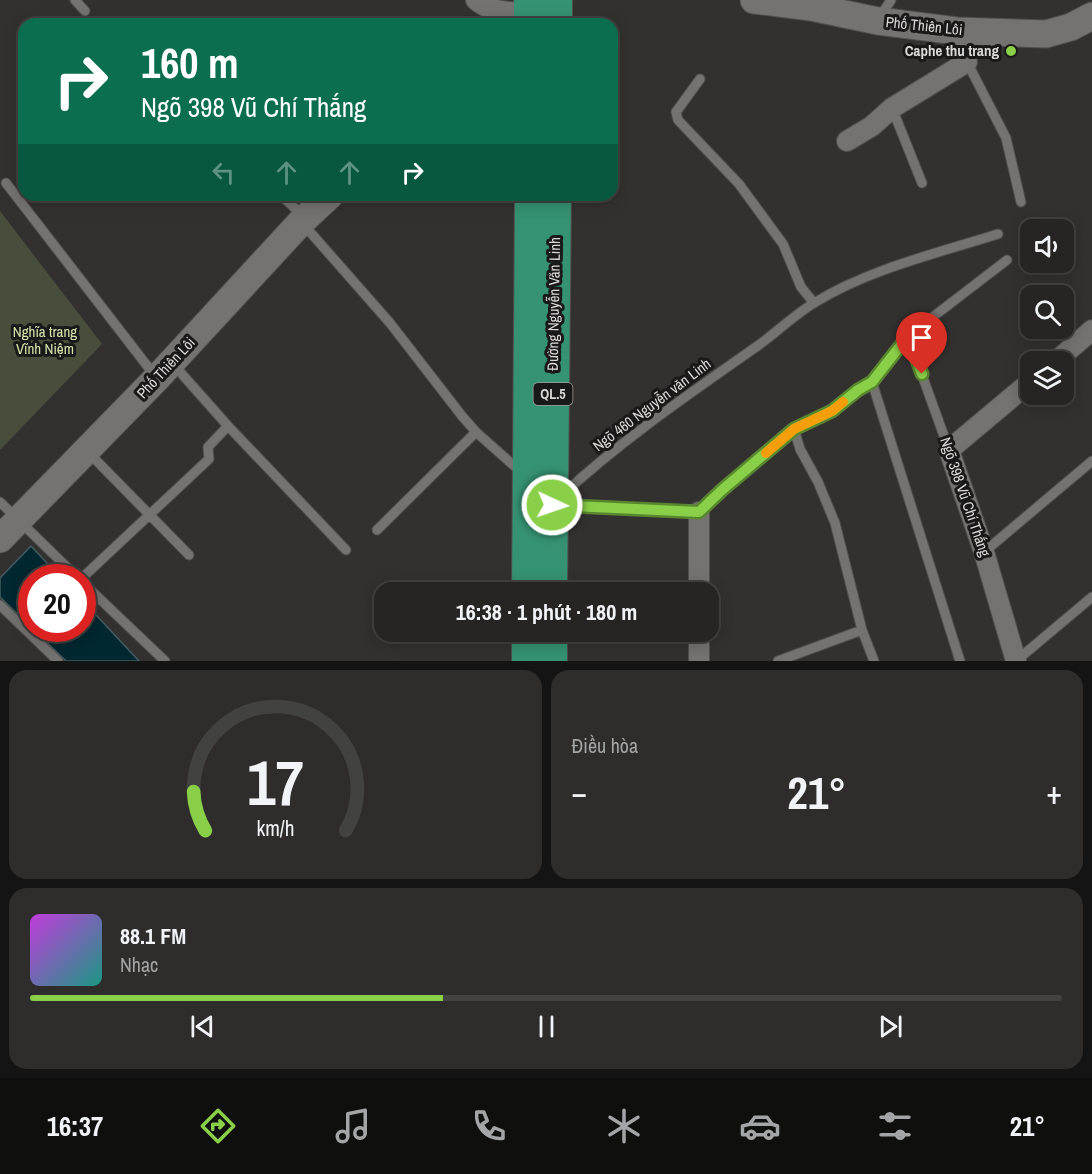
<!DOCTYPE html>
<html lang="vi">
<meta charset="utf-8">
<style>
:root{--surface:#262524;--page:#2e2d2c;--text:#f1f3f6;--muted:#a4a5a6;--line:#424241;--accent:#89cf48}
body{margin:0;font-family:"Archivo Narrow",sans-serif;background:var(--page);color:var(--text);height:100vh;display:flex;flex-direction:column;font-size:22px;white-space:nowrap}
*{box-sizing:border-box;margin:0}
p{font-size:20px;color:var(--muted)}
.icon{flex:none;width:33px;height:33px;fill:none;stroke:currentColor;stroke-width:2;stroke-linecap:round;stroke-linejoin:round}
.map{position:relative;height:661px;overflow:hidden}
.side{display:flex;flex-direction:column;gap:9px;padding:9px;background:#151414;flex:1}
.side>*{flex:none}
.hud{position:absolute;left:18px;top:18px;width:600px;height:183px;border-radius:18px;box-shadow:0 3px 15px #0003,0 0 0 2px var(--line);background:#0b6e4f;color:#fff;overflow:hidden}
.fabs{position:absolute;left:1020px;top:219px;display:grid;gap:12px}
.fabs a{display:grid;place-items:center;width:54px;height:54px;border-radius:12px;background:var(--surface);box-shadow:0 3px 15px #0003,0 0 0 2px var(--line);font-size:30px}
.speed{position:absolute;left:18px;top:564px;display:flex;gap:12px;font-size:30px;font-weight:700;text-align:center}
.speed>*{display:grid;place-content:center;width:78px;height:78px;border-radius:50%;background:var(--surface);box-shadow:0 3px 15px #0003,0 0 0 2px var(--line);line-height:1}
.speed .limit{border:9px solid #d22;background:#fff;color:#111}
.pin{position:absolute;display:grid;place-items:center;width:51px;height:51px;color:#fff;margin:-62px -26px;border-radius:50% 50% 50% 0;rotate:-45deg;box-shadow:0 0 6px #0007}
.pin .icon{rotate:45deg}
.me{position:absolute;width:66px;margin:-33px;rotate:93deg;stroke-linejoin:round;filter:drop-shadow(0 0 4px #0008)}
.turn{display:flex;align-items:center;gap:21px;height:126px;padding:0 24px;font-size:27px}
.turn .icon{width:78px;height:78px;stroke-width:2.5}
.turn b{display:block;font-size:42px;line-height:51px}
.lanes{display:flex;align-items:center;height:57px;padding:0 24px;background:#0003;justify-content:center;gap:30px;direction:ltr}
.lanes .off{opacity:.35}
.big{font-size:45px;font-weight:700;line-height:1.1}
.side .widget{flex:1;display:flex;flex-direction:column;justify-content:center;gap:9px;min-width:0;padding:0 21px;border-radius:18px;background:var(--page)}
.side .dial{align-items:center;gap:0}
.dial svg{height:156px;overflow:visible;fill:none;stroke:var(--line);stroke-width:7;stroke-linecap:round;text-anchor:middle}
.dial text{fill:var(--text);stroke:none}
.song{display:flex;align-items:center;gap:18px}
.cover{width:72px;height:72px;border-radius:9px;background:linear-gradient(135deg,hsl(290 70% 55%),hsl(170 70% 35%))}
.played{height:6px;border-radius:3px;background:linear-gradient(90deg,var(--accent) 40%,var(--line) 40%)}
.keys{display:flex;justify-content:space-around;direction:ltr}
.heat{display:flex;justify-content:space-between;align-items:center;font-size:33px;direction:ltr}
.side .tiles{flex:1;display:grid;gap:9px;grid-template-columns:1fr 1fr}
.widget:last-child{grid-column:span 2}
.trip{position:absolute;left:374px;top:582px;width:345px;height:60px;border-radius:18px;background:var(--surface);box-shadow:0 3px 15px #0003,0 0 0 2px var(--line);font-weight:700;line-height:60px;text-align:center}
.dock{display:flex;height:96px;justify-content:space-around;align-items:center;background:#0f0f0e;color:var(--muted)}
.dock .icon{width:42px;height:42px}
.dock .current{color:var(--accent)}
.dock b{font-size:27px;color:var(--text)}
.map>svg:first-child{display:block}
</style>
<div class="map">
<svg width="1092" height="661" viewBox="0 0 1092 661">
<rect width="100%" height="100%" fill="#333130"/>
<path fill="#484d3c" d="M0,211l102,133 -102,106z"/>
<path fill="#012730" stroke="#435d63" stroke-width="1.5" d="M31,546l29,31 -28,1 -1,49 -31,-30v-19z
M83,601l56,60h-73l-33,-32 49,-1z"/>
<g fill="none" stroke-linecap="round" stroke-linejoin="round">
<defs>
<path id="service" d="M75,0l10,11
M880,17l11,-17
M958,33l9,29 39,76 15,64
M700,79l-24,33 2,8 61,64 44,60 18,43 13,16
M892,108l30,75
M6,183l149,193
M281,195l22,21
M303,224l87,99 72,93 14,16 45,40
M908,336l41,114
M173,364l55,62 118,124
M872,382l88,279
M794,429l6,20 18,33 17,41 27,107 12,31
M88,452l101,103
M560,497c60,-56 129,-103 196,-150 20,-14 38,-32 58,-44 55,-34 124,-50 184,-69
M0,502l78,76
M557,505l142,7 23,-22 72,-61 38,-18 26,-21 14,-8 36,-46 99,-76
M377,530l99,-98
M984,552l108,-91
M82,578l127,-119 -1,-12 20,-21
M82,582l83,79
M0,605l58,56
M778,661l84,-31
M1016,661l76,-64"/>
<path id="minor" d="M476,0c14,13 36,12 54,13
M847,141l25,-15 20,-18 75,-46
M1055,362l37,-32
M699,512v80
M699,632v29
M1016,661l-32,-109 -35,-102 81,-68"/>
<path id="secondary" d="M754,0l57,7 67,14 79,10 89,3 25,-7 21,-11
M0,539l157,-161 144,-156 29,-27"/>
<path id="trunk" d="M530,24v-24
M556,24v-24
M528,592l3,-397
M551,592l4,-397
M528,661v-29
M551,661v-29"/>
</defs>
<use href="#service" stroke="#514f4e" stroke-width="11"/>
<use href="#minor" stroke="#514f4e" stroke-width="22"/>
<use href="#secondary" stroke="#514f4e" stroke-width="29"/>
<use href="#trunk" stroke="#514f4e" stroke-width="34"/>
<use href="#service" stroke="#757371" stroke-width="9"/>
<use href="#minor" stroke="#757371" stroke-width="20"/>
<use href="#secondary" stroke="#757371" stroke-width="27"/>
<use href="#trunk" stroke="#359272" stroke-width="32"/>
</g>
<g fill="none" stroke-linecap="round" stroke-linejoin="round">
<defs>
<path id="route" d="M552,505l147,7 23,-22 72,-61 38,-18 26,-21 14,-8 36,-46 14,38"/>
</defs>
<use href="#route" stroke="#59872f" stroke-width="15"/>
<use href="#route" stroke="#89cf48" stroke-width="10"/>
<path stroke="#f59e0b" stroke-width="10" d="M766,453l28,-24 38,-18 11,-9"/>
</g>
<circle fill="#89cf48" stroke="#1a1919" stroke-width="2" cx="1011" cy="51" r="6"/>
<g text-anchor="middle" stroke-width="6" stroke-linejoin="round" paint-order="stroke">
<rect fill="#1a1919" stroke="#a2a09f" stroke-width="1.5" x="533.5" y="383" width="39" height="22" rx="4.5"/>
<g font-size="14" font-weight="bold" fill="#dcdad9">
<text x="553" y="399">QL.5</text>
</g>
<g font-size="15" fill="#dcdad9" stroke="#1a1919">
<text transform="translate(924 26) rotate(6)" y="5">Phố Thiên Lôi</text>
<text transform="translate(554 304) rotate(-89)" y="5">Đường Nguyễn Văn Linh</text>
<text transform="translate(166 368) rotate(-47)" y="5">Phố Thiên Lôi</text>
<text transform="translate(652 405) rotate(-37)" y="5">Ngõ 460 Nguyễn văn Linh</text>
<text transform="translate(965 497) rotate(71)" y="5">Ngõ 398 Vũ Chí Thắng</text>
</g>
<g font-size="15" font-weight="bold" fill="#dcdad9" stroke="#1a1919" text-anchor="end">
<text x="999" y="56">Caphe thu trang</text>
</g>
<g font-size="15" fill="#d4e2ab" stroke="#1a1919">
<text x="45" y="337">Nghĩa trang<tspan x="45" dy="17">Vĩnh Niệm</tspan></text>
</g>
</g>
</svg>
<div class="fabs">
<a><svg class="icon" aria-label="sound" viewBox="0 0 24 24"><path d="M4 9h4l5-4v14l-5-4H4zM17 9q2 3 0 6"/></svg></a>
<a><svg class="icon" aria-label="search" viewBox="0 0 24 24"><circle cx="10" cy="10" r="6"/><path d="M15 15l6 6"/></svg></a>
<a><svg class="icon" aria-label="layers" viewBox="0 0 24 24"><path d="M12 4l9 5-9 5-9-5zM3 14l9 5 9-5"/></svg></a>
</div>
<div class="speed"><div class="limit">20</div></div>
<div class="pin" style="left:922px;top:374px;background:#d93025"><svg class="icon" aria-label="arrive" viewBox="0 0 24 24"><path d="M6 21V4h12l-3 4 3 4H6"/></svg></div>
<svg class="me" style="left:552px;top:505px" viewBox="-20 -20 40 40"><circle r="17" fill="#89cf48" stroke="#fff" stroke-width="3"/><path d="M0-11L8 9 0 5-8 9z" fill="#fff"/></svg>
<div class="trip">16:38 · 1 phút · 180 m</div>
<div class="hud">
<div class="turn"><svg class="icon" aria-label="right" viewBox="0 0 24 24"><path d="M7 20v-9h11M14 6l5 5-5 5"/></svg><div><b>160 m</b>Ngõ 398 Vũ Chí Thắng</div></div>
<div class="lanes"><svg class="icon off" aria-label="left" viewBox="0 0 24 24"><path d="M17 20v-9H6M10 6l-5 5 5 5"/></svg><svg class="icon off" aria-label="ahead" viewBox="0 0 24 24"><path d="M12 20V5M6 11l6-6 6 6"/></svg><svg class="icon off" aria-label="ahead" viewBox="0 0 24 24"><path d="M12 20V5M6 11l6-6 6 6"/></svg><svg class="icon" aria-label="right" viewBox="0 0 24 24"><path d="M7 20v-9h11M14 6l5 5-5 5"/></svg></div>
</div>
</div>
<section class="side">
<div class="tiles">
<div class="widget dial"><svg viewBox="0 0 100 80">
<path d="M14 69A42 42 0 1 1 86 69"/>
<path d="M14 69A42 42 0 0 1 8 49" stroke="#89cf48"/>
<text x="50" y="56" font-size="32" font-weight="700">17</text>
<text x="50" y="72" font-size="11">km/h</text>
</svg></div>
<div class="widget"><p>Điều hòa</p>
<div class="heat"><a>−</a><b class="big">21°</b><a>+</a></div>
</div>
<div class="widget">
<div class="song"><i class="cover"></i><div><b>88.1 FM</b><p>Nhạc</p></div></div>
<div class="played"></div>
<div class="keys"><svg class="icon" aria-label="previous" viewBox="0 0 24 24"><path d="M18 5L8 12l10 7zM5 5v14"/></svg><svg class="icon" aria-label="pause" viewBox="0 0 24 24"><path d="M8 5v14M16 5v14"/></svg><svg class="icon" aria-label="next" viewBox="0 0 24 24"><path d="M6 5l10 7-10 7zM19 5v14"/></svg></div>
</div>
</div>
</section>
<nav class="dock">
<b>16:37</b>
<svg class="icon current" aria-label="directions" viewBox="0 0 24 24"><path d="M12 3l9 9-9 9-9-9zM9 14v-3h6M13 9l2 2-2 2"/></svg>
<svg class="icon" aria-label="music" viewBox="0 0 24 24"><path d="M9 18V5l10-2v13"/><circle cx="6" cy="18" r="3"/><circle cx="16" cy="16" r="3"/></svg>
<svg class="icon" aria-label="phone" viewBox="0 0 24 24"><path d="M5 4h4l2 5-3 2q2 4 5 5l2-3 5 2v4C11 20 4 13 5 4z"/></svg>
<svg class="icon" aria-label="climate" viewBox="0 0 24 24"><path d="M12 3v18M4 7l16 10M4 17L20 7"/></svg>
<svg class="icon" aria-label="car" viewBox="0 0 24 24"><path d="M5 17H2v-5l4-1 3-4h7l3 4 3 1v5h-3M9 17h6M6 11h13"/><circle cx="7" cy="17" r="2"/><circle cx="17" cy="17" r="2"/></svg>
<svg class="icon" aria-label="filters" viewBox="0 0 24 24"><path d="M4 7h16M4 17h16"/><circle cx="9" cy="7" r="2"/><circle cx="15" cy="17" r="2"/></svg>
<b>21°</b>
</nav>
